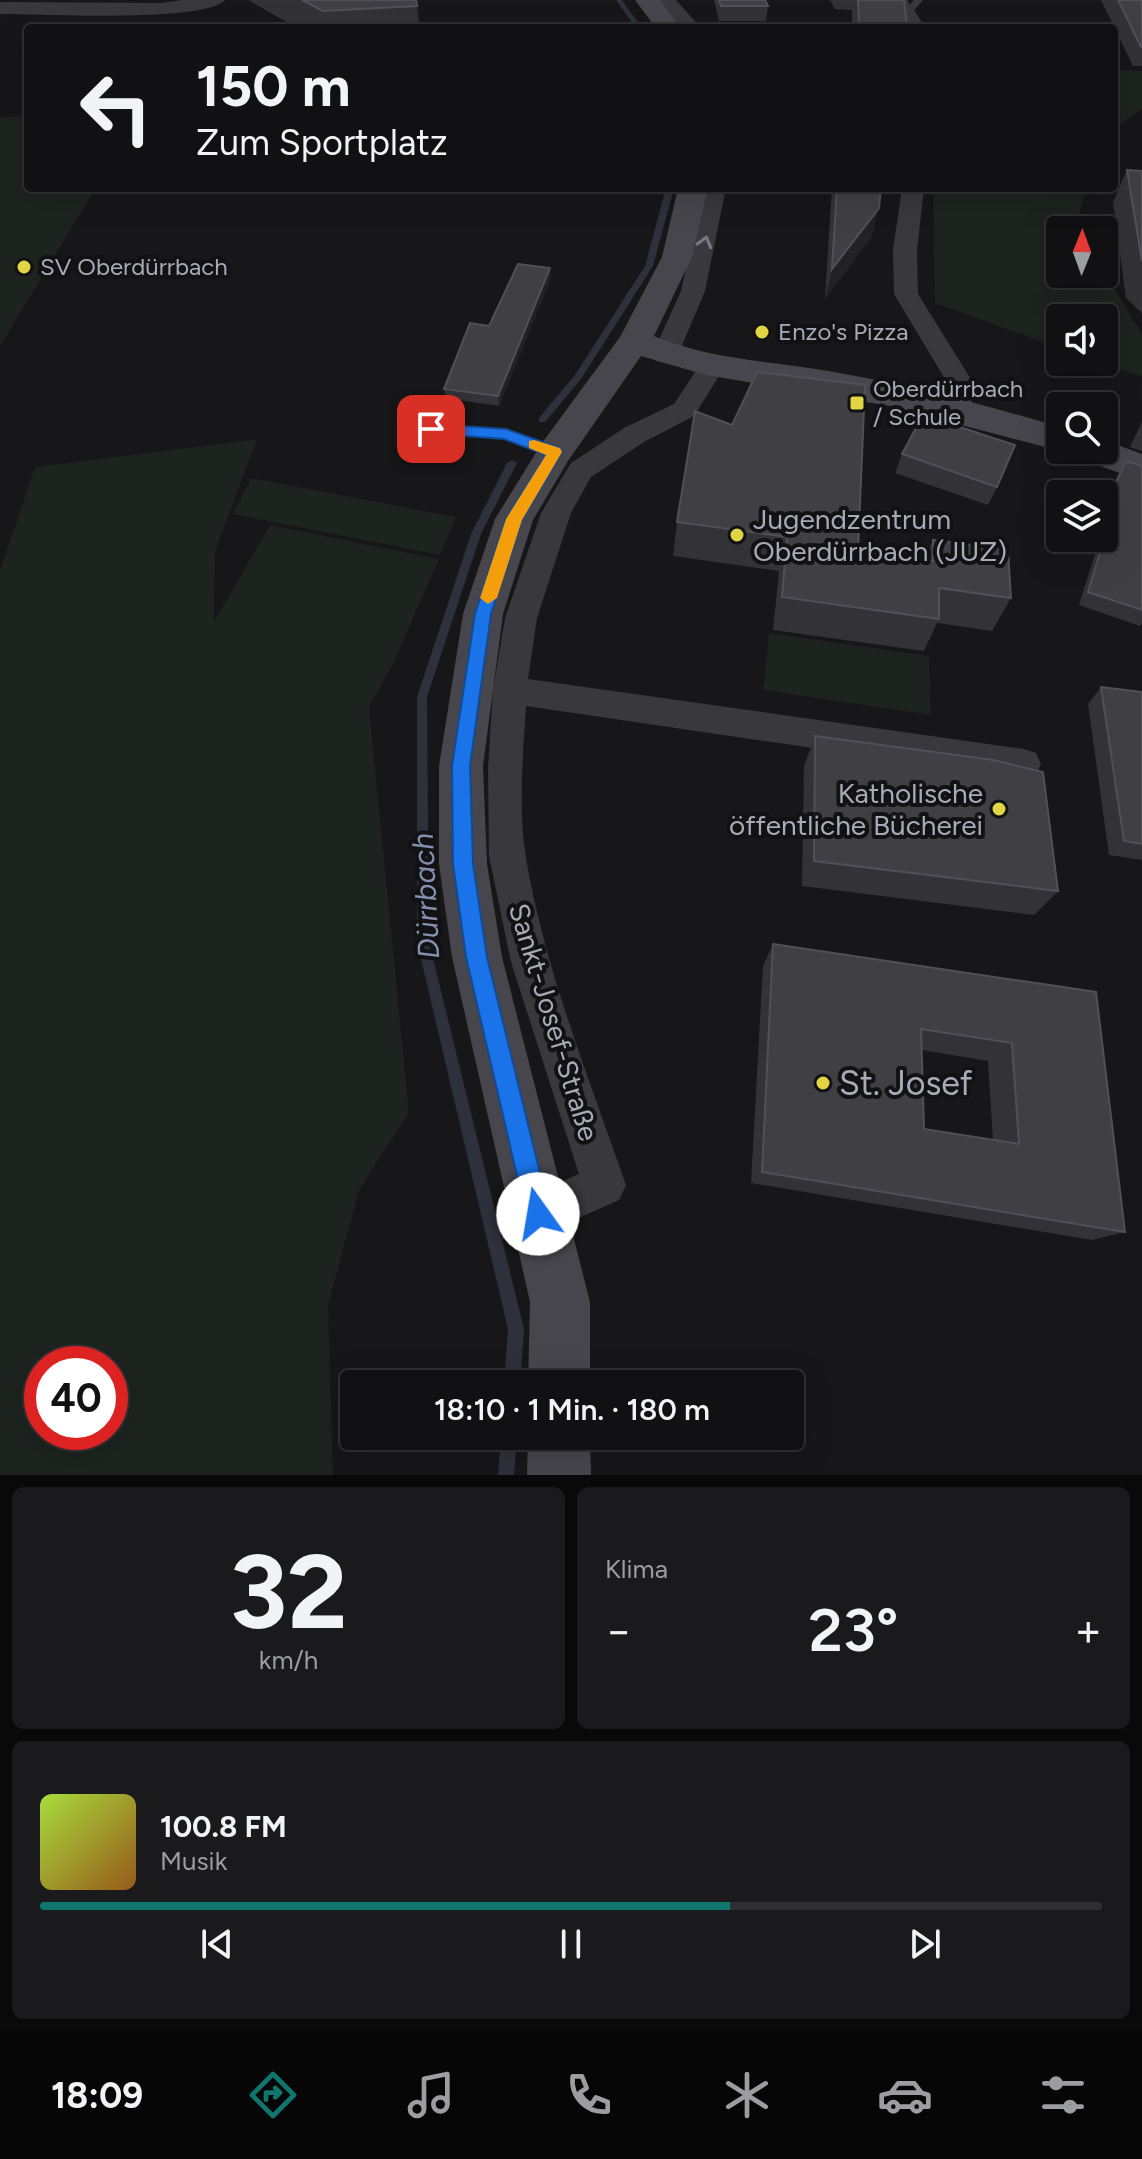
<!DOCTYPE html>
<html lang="de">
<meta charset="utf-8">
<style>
:root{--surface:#111012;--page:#1a191b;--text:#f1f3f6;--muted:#9c9d9f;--line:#303032;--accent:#0f766e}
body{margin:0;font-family:Figtree,sans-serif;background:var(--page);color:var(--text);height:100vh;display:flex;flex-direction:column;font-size:30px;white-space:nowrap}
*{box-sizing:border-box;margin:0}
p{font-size:26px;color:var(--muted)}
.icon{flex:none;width:44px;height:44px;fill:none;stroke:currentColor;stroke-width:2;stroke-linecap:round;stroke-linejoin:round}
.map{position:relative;height:1475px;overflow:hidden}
.sheet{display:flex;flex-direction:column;gap:12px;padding:12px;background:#09090a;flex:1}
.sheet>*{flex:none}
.top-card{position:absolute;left:24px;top:24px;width:1094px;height:168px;border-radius:8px;box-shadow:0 8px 32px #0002,0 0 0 2px var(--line);background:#111012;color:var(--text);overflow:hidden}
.needle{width:52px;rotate:1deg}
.controls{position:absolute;left:1046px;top:216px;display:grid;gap:16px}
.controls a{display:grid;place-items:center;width:72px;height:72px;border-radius:8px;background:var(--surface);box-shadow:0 8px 32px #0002,0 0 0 2px var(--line);font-size:40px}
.speed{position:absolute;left:24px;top:1346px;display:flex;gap:16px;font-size:40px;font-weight:700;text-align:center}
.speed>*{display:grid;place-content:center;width:104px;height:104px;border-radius:50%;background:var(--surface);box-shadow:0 8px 32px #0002,0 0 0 2px var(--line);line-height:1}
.speed .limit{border:12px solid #d22;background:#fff;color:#111}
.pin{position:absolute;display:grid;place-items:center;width:68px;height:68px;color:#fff;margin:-34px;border-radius:16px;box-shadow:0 4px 12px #0006}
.me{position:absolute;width:88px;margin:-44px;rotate:347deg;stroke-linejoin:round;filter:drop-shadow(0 0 6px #0008)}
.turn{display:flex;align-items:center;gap:28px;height:168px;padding:0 40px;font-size:36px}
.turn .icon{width:104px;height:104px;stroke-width:2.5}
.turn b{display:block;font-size:56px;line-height:68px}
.big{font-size:60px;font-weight:600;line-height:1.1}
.sheet .widget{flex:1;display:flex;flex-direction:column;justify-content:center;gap:12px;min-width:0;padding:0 28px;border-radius:12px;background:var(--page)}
.sheet .dial{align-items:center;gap:0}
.dial b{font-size:104px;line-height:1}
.song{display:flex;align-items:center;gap:24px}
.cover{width:96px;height:96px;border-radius:12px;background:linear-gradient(135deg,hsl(80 70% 55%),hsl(30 70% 35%))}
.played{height:8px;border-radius:4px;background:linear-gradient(90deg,var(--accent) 65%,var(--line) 65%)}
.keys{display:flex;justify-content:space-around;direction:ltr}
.heat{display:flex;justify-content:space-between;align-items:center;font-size:44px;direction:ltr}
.sheet .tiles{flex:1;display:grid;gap:12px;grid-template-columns:1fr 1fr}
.widget:last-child{grid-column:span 2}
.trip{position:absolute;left:340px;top:1370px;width:464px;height:80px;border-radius:8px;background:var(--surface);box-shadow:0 8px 32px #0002,0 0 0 2px var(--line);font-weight:600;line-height:80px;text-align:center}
.tabs{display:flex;height:128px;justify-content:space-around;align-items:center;background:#070607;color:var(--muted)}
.tabs .icon{width:56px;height:56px}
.tabs .active{color:var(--accent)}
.tabs b{font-size:36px;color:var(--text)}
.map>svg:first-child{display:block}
</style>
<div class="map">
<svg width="1142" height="1475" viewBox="0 0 1142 1475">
<rect width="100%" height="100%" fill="#171618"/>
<path fill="#1d231f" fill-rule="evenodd" d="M1114,70l28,1v38l-28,20z
M28,116v72h68l-96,158v-229z
M933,188h154l-11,36 4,6h-20v44h44v-3l38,63v43l-42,-15h4v-44h-44v30l-125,-45z
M257,439l-42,113 -1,70 56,-97 169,34 -45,103 -25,45 40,406 -50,77 -31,115 5,170h-333v-905l35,-103zM42,1364h68v68h-68z
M251,478l205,39 -16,38 -207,-41z
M769,633l160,23 2,59 -168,-25z"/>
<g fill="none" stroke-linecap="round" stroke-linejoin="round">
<path fill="#2d313b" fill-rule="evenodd" d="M616,0h6l20,28h-6z
M666,188h8l-21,78 -72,113 -36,43h-6v-4l36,-43 70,-109z
M512,460l5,3 -36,71 -54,163 2,245 95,387 -4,55h-16l4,-55 -91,-387v-245l54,-163 36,-71z
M501,1436h16l-3,39h-16z"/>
<path fill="#38383d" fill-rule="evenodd" d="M914,0h9l-13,15h-6v-4z
M431,425l75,5 54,19 2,3 -7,5 -50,-19 -79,-6v-6z"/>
<path fill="#38383d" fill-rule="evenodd" d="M182,0h43c-21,23 -187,14 -225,14v-12l162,1z
M657,0h19l25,28h-20z
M889,0h18l19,28h-20z
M704,188h22l-21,103 -27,64 -4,6 -9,2 -9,-2 -4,-6 29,-64z
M902,188h22l-7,62 1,44 56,90v14l-7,16 -10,3 -10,-3 -4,-6 5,-24 -54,-90 -1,-44z
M714,354l9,3 4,6 -33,53 -50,26 -53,35 -20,36 -34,105 -9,61 496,70 12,4 5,11 -5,11 -12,4 -498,-73c-3,49 -8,103 0,152 19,112 63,220 100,327l-7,15 -81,36 -16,-6 -6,-16 6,-16 57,-24 -68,-212 -22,-106 -1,-88 5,-78 12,-72 36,-105 30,-50 53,-35 50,-24 31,-47z"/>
<path fill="#46464c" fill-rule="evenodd" d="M635,0h25l21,28h-25z
M678,188h30l-16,69 -38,79c57,24 119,25 180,36 76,13 151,33 226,55v23h5l-5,1 -170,-45 -184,-31 -65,-19 -73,105 -35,59 -30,94 -20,152 4,98 15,93 88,345v82h-62l2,-82 -78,-345 -13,-93v-98l24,-152 32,-95 47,-76 78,-106 42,-80z
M1104,440l38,14v27l-61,-22 -5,-9h28z
M528,1436h62l1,39h-64z"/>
</g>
<path fill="#333236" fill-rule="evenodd" d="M248,0h170l2,28h-123z
M714,0h51l3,6 -2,15h-47z
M830,0h74l3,28h-55v-18l-17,-1z
M1101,0h41v66h-9z
M1127,170l15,1v142l-16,-15 -13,-96z
M832,188h49l-10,50 -46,61z
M550,268l1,10 -52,128 -53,-8 -2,-9z
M695,411l163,140 66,9 9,-20 78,58 -19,33 -55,-8 -13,28 -151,-21 6,-59 -106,-15 4,-34z
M1142,422v29l-12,-4z
M902,454l95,33 -9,18 -93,-32z
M1126,461l16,5v157l-2,3 -61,-21 21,-67h4v-44h-22l9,-15 21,7z
M1101,687l41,5v168l-33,-5 -21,-151z
M815,736l243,155 -24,24 -232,-29 2,-120z
M773,944l323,48 29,240 -33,8 -341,-57 12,-217zM922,1050l66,11 5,79 -69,-11z"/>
<path fill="#222124" d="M416,0h2l2,28h-1z
M879,208l-8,30 -46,61 7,-30z
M550,268l1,10 -52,128 -1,-10z"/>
<path fill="#403f44" stroke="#505056" stroke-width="2" fill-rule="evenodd" d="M302,0h114l1,6 -94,5z
M719,0h46l3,6h-47z
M858,0h46l3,28h-48z
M1118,0h24v47h-1z
M1127,170l15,1v90z
M837,188h44l-2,20 -47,61z
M518,264l32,4 -52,128 -54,-7 26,-66 19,3z
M757,372l108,13 -7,166 75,10v-21l75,10 3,48 -72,-10v31l-157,-22 5,-60 -110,-15 18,-111 37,14z
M923,415l92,30 -18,42 -95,-33z
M1126,461l16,5v144l-54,-18 22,-73 -6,-2v-23h-20l7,-15 23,8z
M1101,687l41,5v152l-18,-3z
M815,736l178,24 50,12 15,119 -244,-30z
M773,944l323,48 29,240 -363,-60zM921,1029l91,14 7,101 -95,-15z"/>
<defs><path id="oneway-chevron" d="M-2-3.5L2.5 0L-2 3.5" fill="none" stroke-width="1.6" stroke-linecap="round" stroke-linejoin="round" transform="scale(2)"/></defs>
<use stroke="#767780" href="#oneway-chevron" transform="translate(705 242) rotate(-75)"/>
<path fill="#1a73e8" stroke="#114b97" stroke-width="2" d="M431,424l75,5 54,19 2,4 -40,68 -31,94 -21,152 3,98 14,93 63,257 -4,9 -8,3 -8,-3 -4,-9 -60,-257 -13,-93 -1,-98 23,-152 31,-95 40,-64 -42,-16 -78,-6 -2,-4z"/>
<path fill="#f59e0b" d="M534,440l26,8 2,4 -40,68 -25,78 -9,6 -8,-6 26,-79 40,-64 -17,-7v-7z"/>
<g fill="#e2d544" stroke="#121113" stroke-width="3">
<circle cx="24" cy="267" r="8"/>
<circle cx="762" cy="332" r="8"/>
<rect x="849" y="395" width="16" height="16" rx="4"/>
<circle cx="737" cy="535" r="8"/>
<circle cx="999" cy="809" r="8"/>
<circle cx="823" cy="1083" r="8"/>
</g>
<g text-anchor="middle" stroke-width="8" stroke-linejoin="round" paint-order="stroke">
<g font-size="24" fill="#a9aab7" stroke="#121113" text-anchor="start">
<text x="40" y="275">SV Oberdürrbach</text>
<text x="778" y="340">Enzo's Pizza</text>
<text x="873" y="397">Oberdürrbach<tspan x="873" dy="28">/ Schule</tspan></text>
</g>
<g font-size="28" fill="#a9aab7" stroke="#121113" text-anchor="start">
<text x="753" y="529">Jugendzentrum<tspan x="753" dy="32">Oberdürrbach (JUZ)</tspan></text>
<text x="983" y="803" text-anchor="end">Katholische<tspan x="983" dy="32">öffentliche Bücherei</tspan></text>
</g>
<g font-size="28" fill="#a9aab7" stroke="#121113">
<text transform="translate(554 1022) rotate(73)" y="10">Sankt-Josef-Straße</text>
</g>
<g font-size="30" font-style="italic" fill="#8490af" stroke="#121113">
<text transform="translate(426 896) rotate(-93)" y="10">Dürrbach</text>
</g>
<g font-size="34" fill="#a9aab7" stroke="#121113" text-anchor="start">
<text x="839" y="1095">St. Josef</text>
</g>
</g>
</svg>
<div class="controls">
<a><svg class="needle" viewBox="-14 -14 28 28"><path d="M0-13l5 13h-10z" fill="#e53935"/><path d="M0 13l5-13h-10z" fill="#9c9d9f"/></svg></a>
<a><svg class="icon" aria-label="sound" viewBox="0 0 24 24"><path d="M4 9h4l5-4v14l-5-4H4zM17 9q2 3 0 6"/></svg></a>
<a><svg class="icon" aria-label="search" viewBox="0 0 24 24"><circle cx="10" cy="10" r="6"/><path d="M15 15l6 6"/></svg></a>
<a><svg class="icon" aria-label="layers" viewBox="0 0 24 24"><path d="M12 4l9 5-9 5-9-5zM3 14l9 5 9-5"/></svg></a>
</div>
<div class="speed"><div class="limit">40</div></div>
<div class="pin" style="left:431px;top:429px;background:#d93025"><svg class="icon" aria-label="arrive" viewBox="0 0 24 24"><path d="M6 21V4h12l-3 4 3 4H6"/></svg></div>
<svg class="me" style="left:538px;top:1214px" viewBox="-20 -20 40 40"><circle r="19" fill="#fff"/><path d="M0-13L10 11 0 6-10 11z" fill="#1a73e8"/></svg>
<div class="trip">18:10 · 1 Min. · 180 m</div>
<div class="top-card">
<div class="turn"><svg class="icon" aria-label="left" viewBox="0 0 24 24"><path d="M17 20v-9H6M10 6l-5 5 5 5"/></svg><div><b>150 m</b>Zum Sportplatz</div></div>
</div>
</div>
<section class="sheet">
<div class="tiles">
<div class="widget dial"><b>32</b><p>km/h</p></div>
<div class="widget"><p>Klima</p>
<div class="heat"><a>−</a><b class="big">23°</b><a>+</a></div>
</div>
<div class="widget">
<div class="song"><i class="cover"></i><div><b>100.8 FM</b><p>Musik</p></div></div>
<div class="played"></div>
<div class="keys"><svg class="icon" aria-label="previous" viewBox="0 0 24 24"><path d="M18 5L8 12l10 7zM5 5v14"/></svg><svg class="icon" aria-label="pause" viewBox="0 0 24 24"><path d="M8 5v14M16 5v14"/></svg><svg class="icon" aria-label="next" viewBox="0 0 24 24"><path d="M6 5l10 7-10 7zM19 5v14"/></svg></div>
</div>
</div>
</section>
<nav class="tabs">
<b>18:09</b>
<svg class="icon active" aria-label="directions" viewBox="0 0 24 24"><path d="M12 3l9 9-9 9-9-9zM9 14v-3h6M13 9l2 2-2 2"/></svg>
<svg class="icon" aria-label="music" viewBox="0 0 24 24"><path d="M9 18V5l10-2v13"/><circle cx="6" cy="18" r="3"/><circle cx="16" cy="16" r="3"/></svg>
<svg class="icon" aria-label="phone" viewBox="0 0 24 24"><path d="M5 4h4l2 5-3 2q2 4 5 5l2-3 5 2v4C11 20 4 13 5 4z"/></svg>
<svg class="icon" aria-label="climate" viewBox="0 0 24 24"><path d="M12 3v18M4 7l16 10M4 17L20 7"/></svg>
<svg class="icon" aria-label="car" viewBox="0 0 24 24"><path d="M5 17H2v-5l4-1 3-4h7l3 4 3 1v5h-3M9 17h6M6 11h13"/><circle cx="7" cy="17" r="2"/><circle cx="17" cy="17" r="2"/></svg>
<svg class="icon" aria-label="filters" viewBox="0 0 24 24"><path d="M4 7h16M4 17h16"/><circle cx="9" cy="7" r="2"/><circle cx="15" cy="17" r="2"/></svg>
</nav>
